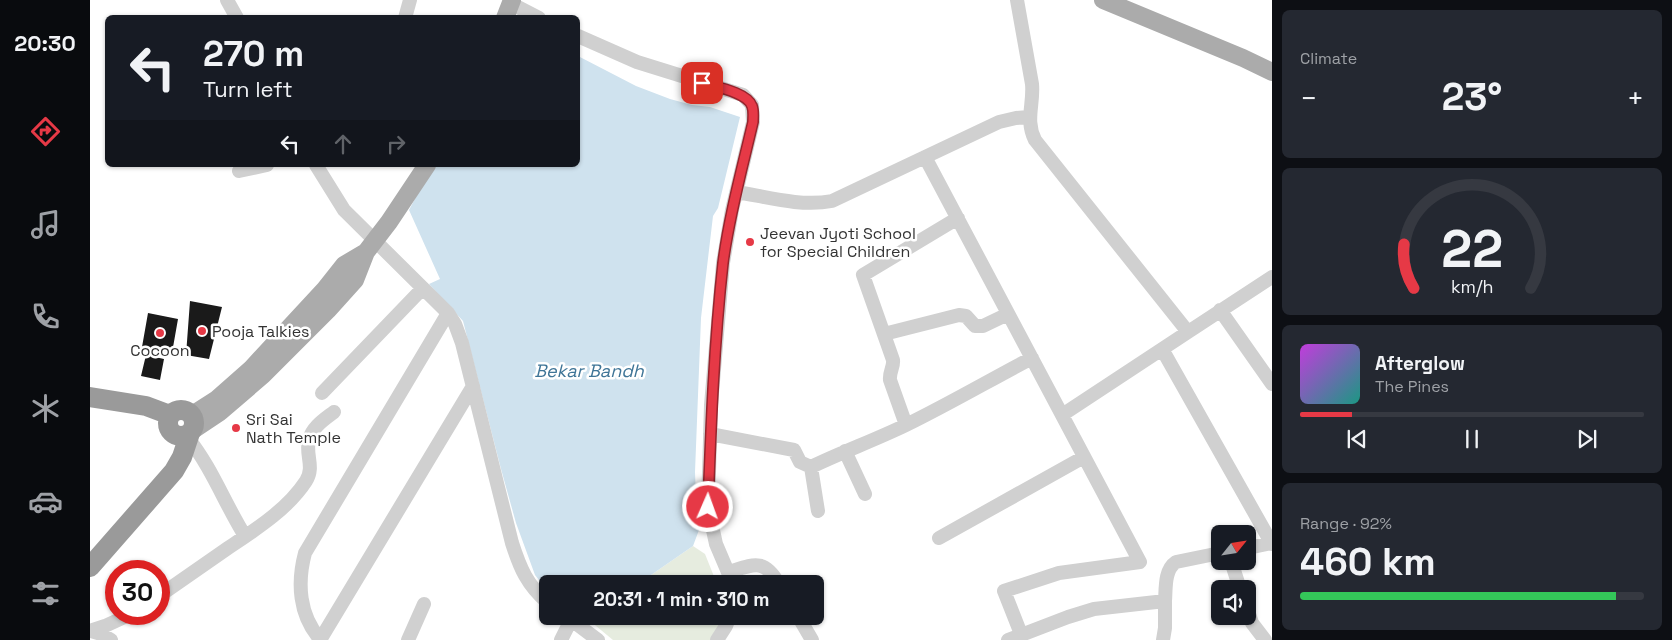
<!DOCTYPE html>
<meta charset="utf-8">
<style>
:root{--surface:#171b24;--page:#242831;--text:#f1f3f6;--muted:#9ea1a6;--line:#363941;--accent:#e63946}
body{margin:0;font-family:"Space Grotesk",sans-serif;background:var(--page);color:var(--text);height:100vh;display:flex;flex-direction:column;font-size:19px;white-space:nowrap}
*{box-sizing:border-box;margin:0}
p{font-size:16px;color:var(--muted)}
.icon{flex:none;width:28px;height:28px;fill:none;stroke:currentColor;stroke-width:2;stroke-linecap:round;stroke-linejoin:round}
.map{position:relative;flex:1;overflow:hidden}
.drawer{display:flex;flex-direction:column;gap:10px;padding:10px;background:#0d0f14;width:400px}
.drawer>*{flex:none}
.guide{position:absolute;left:15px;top:15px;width:475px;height:152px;border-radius:8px;box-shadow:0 1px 4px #0004;background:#171b24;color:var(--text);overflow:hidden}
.needle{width:32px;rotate:60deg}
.tools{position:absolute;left:1121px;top:525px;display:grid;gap:10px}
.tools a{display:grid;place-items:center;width:45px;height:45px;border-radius:8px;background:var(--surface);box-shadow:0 1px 4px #0004;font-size:25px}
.speed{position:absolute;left:15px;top:560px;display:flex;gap:10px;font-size:25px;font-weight:700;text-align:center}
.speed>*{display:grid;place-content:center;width:65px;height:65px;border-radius:50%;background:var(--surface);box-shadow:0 1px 4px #0004;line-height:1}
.speed .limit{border:8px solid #d22;background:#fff;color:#111}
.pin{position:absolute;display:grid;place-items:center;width:42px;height:42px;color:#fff;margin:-21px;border-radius:10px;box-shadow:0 2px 8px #0006}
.me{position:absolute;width:55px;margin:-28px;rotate:2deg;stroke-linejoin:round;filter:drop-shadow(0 0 4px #0008)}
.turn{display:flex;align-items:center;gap:18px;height:105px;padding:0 15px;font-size:22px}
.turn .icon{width:65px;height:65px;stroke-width:2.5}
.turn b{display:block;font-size:35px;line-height:42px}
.lanes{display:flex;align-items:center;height:48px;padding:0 15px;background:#0003;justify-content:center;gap:25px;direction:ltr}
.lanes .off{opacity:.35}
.big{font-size:38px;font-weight:700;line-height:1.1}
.drawer .widget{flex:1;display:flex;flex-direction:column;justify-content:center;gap:8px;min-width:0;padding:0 18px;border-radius:8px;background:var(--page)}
.drawer .dial{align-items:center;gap:0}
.dial svg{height:130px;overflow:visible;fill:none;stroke:var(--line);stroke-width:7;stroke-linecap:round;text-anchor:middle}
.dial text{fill:var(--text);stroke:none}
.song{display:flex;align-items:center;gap:15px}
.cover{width:60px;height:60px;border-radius:8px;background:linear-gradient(135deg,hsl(290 70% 55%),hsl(170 70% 35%))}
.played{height:5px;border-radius:2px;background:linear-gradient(90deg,var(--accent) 15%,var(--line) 15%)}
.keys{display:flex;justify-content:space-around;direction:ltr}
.heat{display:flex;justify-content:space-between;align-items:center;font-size:28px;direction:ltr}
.charge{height:8px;border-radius:4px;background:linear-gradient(90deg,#34c759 92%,var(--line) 0)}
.trip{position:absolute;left:449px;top:575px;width:285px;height:50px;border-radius:8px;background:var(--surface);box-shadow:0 1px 4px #0004;font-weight:700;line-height:50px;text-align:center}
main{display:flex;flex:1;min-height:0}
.tabs{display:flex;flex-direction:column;width:90px;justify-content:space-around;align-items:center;background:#090b0e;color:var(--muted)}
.tabs .icon{width:35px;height:35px}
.tabs .current{color:var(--accent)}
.tabs b{font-size:22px;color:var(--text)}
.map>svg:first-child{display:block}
</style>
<main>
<nav class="tabs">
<b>20:30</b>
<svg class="icon current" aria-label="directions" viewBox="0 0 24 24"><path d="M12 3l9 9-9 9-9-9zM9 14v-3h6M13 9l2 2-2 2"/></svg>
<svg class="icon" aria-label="music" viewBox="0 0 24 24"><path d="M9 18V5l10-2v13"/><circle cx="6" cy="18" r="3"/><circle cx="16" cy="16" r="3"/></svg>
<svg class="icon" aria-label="phone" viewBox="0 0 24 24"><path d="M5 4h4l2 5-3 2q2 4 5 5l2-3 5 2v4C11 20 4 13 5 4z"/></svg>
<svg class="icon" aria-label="climate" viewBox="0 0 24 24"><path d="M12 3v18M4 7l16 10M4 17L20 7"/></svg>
<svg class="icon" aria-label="car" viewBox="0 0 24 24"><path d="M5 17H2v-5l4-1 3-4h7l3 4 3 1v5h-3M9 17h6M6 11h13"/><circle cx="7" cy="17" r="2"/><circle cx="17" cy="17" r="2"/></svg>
<svg class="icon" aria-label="filters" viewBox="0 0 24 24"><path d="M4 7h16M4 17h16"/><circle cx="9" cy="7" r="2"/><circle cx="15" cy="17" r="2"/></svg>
</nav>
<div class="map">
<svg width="1182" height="640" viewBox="0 0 1182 640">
<rect width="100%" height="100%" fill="#fff"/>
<path fill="#e6ecdf" d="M603,546l12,8 12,30h-79z
M494,616h142l-13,24h-100z"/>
<path fill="#cfe2ee" d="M488,56l58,30 34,13 22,6 18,2 30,10 -22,91 -5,8 -12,102 -6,154 1,25 6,25 -9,24 -55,38h-90l-1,4 -5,-4 -7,-9 -19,-52 -15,-54 -38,-148 -34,-37 11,-5 -31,-69 24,-45h145z"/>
<path fill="#1a1a1a" d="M100,301l32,6 -13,52 -23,-4z
M58,313l30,6 -6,34 -30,-6z
M56,355l18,4 -4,21 -19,-4z"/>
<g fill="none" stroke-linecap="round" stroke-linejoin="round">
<path stroke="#d0d0d0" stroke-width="14" d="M137,0l10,18
M927,0l15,84c2,20 -7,36 3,56l153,192 84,-55
M420,3l29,15
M315,18l5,-18
M488,36l59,26 106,33 9,10 1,17 -21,88 -9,53 -12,142 -3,102 8,37 17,40
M835,157l215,405 -81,11 -55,18 17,43
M226,165l28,45 104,103 7,11 7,19 50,200c8,25 15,42 36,60
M149,171l28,-6
M647,192c30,5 64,15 95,9l167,-79 17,-4 13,-1
M1130,310l52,74
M794,334l75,-19 7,1 9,10h8l25,-12
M1072,349l110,195
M232,393l101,-105
M972,415l126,-83
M816,425l-16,-45c-1,-8 4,-13 3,-20l-30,-85 95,-57
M620,434l84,16 6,12 11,5
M98,438c24,30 37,66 57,98
M755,451l20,43
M728,511l-7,-44c31,-15 64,-27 95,-42 43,-21 84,-45 126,-67
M849,538l145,-81
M1158,548l23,-5
M1141,561l9,28
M639,572c25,-8 35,-14 50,12
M69,596c23,-16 46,-32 69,-48 27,-18 60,-39 78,-67 9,-14 -1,-27 3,-41 3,-13 16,-21 25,-28
M1158,611l4,12 13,17
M476,616l32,24
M708,616l14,24
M0,631l15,-5 26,-12
M1,631l10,3 10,6
M230,639c-21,-24 -23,-56 -15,-86l143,-240
M230,640l153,-254
M318,640l16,-36
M471,640l10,-20
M627,640l9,-14 4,-10
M918,640l60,-23 26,-8 71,-8c1,-12 -1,-31 11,-39l44,-9
M1073,640l2,-12v-26"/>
<path stroke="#ababab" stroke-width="18" d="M1013,0l140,58 29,14
M415,18l7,-18
M102,415l25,-16 34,-30 74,-80 19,-24 22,-13
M103,430l27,-18 43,-37 65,-65 27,-30 11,-28 23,-30 38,-57"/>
<path stroke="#9a9a9a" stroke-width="20" d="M0,397l56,9 24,9
M78 423a13 13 0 1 1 26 0a13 13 0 1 1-26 0Z
M0,567l84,-96 8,-14 8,-24"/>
</g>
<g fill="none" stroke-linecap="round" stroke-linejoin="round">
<defs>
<path id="route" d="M612,83c13,4 45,9 50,23 2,5 1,11 1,16 -11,47 -24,94 -30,141 -9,81 -12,162 -15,244"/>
</defs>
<use href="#route" stroke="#96252e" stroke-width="12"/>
<use href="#route" stroke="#e63946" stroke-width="9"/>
</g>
<g fill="#e63946" stroke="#fff" stroke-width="2">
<circle cx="660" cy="242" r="5"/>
<circle cx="112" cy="331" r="5"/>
<circle cx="70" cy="333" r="5"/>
<circle cx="146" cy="428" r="5"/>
</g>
<g text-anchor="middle" stroke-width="5" stroke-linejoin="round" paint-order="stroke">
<g font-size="16" fill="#333" stroke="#fff" text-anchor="start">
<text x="670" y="239">Jeevan Jyoti School<tspan x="670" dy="18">for Special Children</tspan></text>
<text x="122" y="337">Pooja Talkies</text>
<text x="70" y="356" text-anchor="middle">Cocoon</text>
<text x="156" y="425">Sri Sai<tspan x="156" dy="18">Nath Temple</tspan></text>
</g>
<g font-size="18" font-style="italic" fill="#3f7597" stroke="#fff">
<text x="499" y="377">Bekar Bandh</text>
</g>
</g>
</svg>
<div class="tools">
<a><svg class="needle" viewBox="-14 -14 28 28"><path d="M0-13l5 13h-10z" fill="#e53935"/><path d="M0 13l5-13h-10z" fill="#9ea1a6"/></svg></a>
<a><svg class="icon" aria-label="sound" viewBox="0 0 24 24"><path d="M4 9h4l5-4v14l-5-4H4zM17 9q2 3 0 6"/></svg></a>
</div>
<div class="speed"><div class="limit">30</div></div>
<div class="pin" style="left:612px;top:83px;background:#d93025"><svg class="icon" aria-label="arrive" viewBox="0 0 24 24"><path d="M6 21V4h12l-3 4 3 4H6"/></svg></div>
<svg class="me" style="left:618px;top:507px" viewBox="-20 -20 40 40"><circle r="17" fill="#e63946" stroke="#fff" stroke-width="3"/><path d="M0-11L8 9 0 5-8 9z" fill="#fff"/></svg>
<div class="trip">20:31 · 1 min · 310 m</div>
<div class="guide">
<div class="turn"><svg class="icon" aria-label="left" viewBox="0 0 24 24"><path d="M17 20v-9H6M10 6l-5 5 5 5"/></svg><div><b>270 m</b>Turn left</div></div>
<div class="lanes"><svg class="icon" aria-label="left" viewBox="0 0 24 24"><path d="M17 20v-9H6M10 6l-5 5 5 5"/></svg><svg class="icon off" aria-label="ahead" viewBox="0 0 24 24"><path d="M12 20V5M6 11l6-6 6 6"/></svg><svg class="icon off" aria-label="right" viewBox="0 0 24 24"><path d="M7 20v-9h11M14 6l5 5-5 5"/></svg></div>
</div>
</div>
<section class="drawer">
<div class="widget"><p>Climate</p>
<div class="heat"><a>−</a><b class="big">23°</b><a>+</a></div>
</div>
<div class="widget dial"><svg viewBox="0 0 100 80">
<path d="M14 69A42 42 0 1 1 86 69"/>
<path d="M14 69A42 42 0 0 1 8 42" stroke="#e63946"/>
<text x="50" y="56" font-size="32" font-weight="700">22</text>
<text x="50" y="72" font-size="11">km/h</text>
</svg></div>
<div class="widget">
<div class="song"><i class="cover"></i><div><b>Afterglow</b><p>The Pines</p></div></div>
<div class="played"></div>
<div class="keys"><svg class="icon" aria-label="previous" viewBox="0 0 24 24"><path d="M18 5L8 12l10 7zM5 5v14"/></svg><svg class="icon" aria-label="pause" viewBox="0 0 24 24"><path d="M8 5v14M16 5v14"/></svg><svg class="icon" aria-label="next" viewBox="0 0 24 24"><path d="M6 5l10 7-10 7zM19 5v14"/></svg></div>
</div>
<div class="widget"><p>Range · 92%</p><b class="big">460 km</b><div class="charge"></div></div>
</section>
</main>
